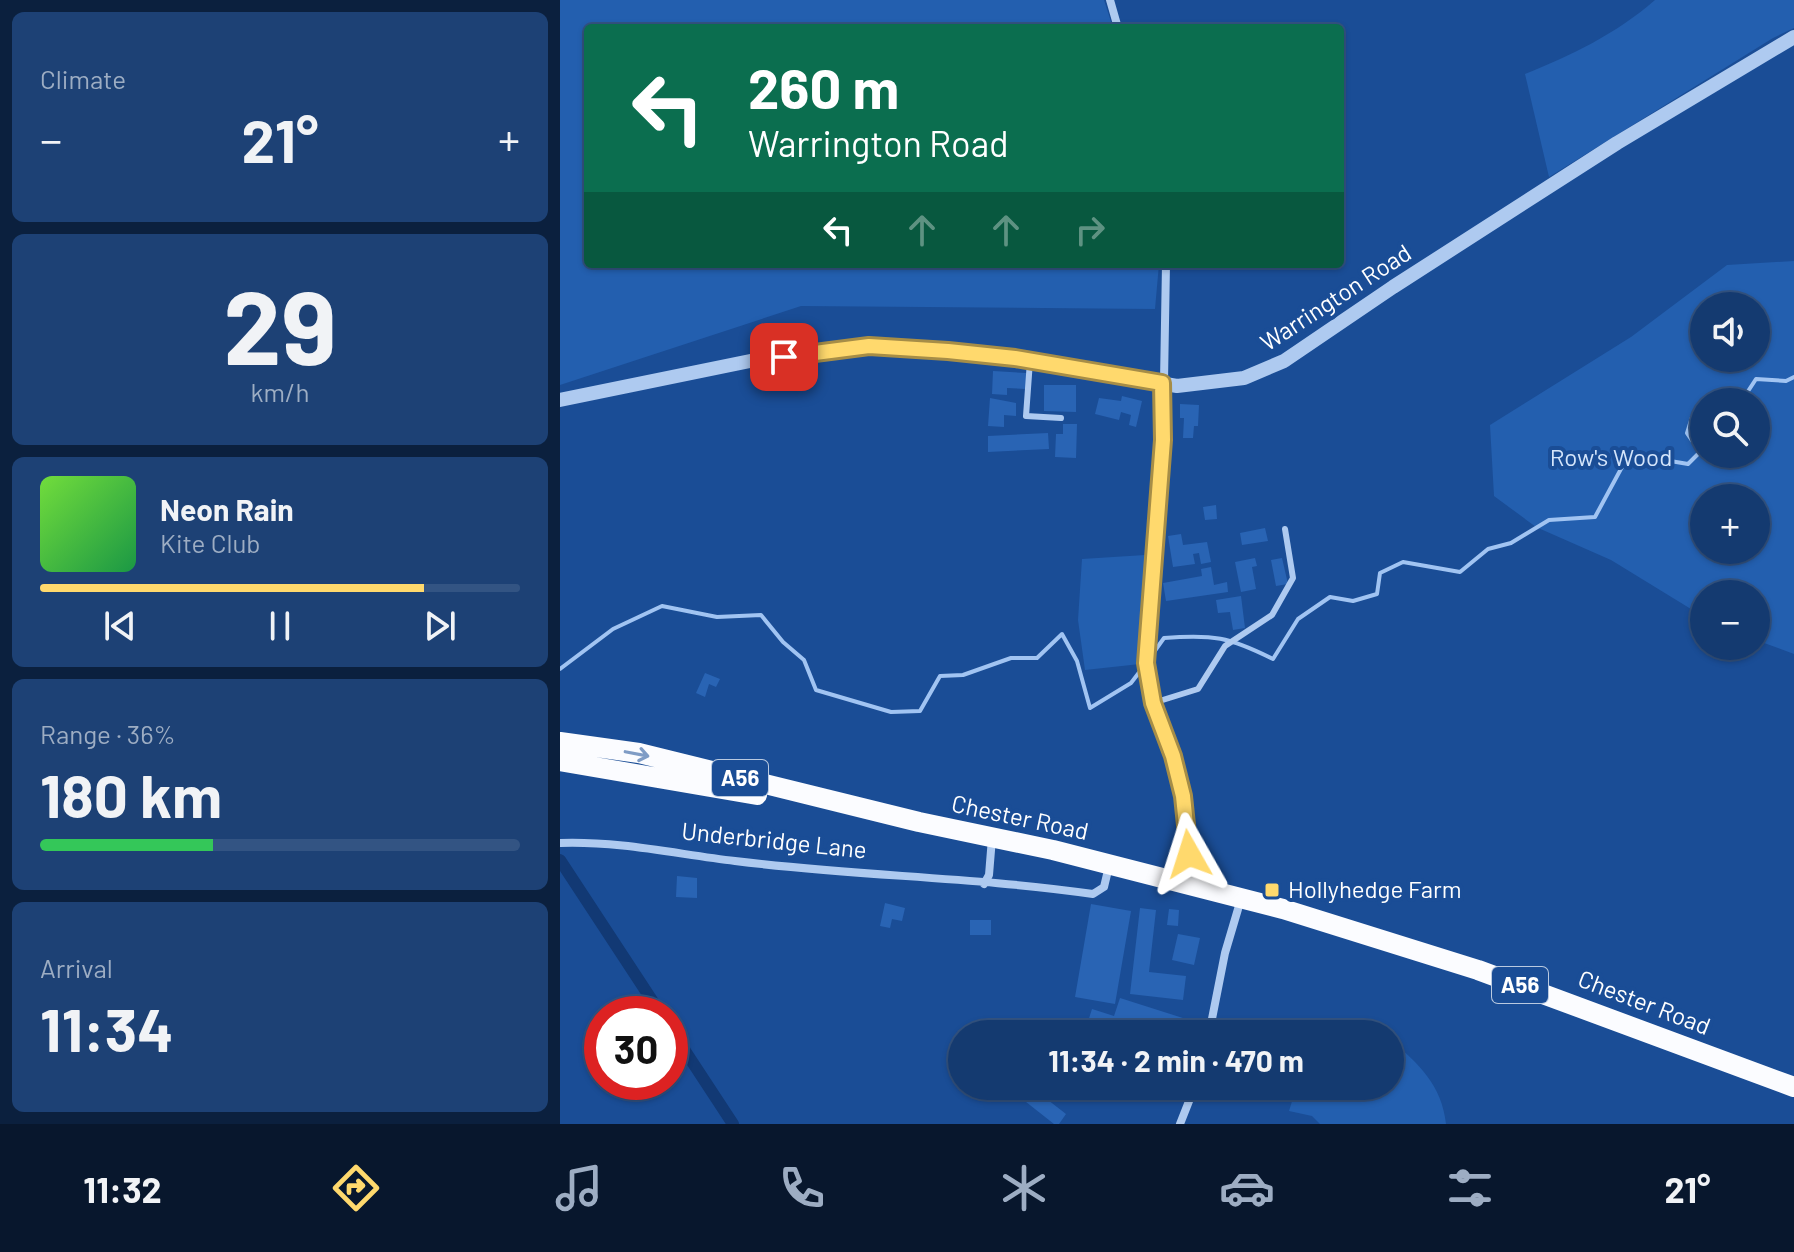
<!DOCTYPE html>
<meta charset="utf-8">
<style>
:root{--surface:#143a70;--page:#1d4175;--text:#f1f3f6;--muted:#9dadc3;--line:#335483;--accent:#ffd96d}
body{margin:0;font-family:Barlow,sans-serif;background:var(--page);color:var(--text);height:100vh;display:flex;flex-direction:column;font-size:30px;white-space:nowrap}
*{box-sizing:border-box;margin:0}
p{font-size:26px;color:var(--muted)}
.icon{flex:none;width:44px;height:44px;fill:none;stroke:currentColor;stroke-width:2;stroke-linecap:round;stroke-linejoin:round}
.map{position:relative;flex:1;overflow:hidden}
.side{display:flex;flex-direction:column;gap:12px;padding:12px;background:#0b203e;width:560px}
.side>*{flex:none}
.top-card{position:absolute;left:24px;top:24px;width:760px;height:244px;border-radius:8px;box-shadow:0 2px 6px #0004,0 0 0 2px var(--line);background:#0b6e4f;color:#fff;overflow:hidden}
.fabs{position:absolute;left:1130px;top:292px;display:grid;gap:16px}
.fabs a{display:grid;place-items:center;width:80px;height:80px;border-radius:50%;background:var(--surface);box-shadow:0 2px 6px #0004,0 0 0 2px var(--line);font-size:40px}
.speed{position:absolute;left:24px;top:996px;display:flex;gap:16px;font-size:40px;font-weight:700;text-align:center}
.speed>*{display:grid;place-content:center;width:104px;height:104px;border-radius:50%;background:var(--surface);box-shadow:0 2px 6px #0004,0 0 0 2px var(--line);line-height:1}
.speed .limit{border:12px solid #d22;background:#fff;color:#111}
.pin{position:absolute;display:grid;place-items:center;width:68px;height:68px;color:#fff;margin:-34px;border-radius:16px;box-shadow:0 4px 12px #0006}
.me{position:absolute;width:88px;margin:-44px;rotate:354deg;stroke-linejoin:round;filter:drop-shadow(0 0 6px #0008)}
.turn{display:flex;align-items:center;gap:28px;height:168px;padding:0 32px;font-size:36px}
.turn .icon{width:104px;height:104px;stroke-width:2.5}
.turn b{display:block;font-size:56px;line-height:68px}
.lanes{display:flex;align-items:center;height:76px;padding:0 32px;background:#0003;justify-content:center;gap:40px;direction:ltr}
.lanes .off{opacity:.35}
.big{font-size:60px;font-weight:700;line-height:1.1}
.side .widget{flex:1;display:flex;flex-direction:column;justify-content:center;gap:12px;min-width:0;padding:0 28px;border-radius:12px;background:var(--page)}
.side .dial{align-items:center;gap:0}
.dial b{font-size:104px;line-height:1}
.song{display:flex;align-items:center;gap:24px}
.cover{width:96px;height:96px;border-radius:12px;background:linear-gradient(135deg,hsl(100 70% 55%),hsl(140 70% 35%))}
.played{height:8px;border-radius:4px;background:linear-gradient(90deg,var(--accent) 80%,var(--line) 80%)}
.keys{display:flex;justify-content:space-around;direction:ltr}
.heat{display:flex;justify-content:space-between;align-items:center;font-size:44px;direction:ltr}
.charge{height:12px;border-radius:6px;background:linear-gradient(90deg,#34c759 36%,var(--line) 0)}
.trip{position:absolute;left:388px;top:1020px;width:456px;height:80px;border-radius:40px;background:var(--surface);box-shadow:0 2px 6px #0004,0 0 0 2px var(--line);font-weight:700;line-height:80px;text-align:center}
.tab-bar{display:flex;height:128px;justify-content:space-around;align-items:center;background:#08172d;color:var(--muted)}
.tab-bar .icon{width:56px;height:56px}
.tab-bar .active{color:var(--accent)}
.tab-bar b{font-size:36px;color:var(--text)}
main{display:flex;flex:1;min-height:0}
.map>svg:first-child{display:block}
</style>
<main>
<section class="side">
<div class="widget"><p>Climate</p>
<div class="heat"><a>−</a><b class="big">21°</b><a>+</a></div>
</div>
<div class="widget dial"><b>29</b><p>km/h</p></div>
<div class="widget">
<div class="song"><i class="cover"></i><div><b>Neon Rain</b><p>Kite Club</p></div></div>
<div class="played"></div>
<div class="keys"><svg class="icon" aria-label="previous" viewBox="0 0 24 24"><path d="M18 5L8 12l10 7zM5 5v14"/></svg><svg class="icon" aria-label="pause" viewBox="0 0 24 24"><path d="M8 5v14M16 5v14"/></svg><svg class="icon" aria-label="next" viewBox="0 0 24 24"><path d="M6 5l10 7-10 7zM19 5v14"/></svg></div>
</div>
<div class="widget"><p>Range · 36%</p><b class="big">180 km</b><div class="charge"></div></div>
<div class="widget"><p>Arrival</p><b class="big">11:34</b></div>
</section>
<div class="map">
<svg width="1234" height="1124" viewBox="0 0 1234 1124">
<rect width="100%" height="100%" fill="#1a4d96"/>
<path fill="#235faf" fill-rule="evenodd" d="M0,0h544l9,28h-525v236h571l-4,45 -354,-3 -241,79z
M1095,0h139v28l-21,10 -224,139 -24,-103c47,-19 91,-40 130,-74z
M1234,261v393l-38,-14v-46h-52v23l-93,-57 -75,-33 -42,-31 -4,-71 141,-88 96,-72zM1196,306v52h-52v-52zM1196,402v52h-52v-52zM1196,498v52h-52v-52z
M585,555l-5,109 -55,6 -7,-50 4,-61z
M830,1040c29,23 52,46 56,84h-126l-8,-8 -23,-5 5,-16c24,-3 36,5 59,5l3,-14h34z"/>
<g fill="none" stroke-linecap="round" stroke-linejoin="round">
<path stroke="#a1c4f2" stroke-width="4" d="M1181,402l15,-23 30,2 8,-4
M589,659l15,-21c49,-4 65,-1 109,21l25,-40 32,-22 23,4 24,-7 3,-21 23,-11 57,10 28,-23 23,-6 38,-23 46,-3 34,-63 59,10 12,-12 -13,-19 5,-16 12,-1
M0,669l53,-40 49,-23 55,11 44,-2 22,27 21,18 12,30 75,22 29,-1 20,-35 23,-1 48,-17h26l25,-24 15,27 13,47 41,-25 13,-17"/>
<path stroke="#123974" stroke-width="12" d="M0,860l101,154
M110,1028l63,96"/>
</g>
<path fill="#2964b4" d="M433,371l33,2v16l-19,-1v7l-15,-1z
M484,385h32v27l-32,-1z
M562,396l20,5 -6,26 -7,-2 2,-10 -10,-3 -2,8 -24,-6 4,-16 22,3z
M430,398l26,5v13l-12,-1v12l-16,-1z
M620,404l19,1 -1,21h-4l-1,12h-10l1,-20h-4z
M503,424h14l-1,34 -21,-1 1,-23h7z
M488,433l1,16 -61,3v-16z
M656,505l1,14 -12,1 -2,-13z
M705,528l3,13 -26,4 -2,-12z
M621,534l2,11 24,-3 4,20 -10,2 -2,-11 -6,1 2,10 -22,3 -5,-31z
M695,558l2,8 -5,1 4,22 -15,3 -6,-30z
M722,558l6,26 -12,2 -5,-26z
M651,567l3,18 13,-3 1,10 -62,9 -3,-18 39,-7 -1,-7z
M681,596l4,32 -12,2 -3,-18 -12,1 -2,-13z
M145,673l15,6 -4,8 -7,-3 -4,13 -9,-4z
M117,876l20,2v20l-21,-1z
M325,903l20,5 -3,13 -10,-2 -2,9 -10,-2z
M531,904l40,7 -16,93 -40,-7z
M580,908l16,2 -7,62 37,4 -3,24 -53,-6z
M609,909l10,1 -1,16 -11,-1z
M410,920h21v15h-21z
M618,934l22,4 -6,27 -22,-5z
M560,998l66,21 -5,15h-97l8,-25 22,7z
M464,1024l20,7 -1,3h-23z
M470,1086l36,28 -7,10h-5l-33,-26z
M574,1086h16l-6,16 -15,-5z"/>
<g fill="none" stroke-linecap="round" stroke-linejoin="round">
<path stroke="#aecaf0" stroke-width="6" d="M470,361l-4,55 35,2
M593,703l45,-14 27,-43 47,-31 21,-37 -8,-49"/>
<path stroke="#aecaf0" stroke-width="8" d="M550,0l8,28
M606,264l-3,176 -17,223 7,40 20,53 10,40 6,58 -6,29
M0,843c60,-2 116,11 175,18 119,15 240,16 358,33l11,-7 5,-21
M424,884l5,-9 3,-37
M649,1034l16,-81 16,-54
M620,1124l15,-38"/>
<path stroke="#aecaf0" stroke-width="14" d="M0,400l195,-40 114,-14 146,12 162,28 67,-8 40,-17 109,-74 224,-144 177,-106"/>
<path stroke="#fbfcff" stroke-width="20" d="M0,742l79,11 280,69 134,28 230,59 195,61 316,117
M0,761l197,34"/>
</g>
<defs><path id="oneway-shaft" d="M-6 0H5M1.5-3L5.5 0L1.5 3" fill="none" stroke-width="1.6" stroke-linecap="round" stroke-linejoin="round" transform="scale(2)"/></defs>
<use stroke="#7f9cc5" href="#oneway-shaft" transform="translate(77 754) rotate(11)"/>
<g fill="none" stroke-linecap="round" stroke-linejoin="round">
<defs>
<path id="route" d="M224,357l85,-11 79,5 67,7 147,25 1,57 -17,223 7,40 20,53 10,40 6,58"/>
</defs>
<use href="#route" stroke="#a68d47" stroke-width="20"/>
<use href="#route" stroke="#ffd96d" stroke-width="14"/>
</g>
<rect fill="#ffd96d" stroke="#1a4d96" stroke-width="3" x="704" y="882" width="16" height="16" rx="4"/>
<g text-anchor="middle" stroke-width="8" stroke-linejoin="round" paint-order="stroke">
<g fill="#1a4d96" stroke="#bacae0" stroke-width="2">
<rect x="152" y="760" width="56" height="36" rx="6"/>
<rect x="932" y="967" width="56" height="36" rx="6"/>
</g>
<g font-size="22" font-weight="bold" fill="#fff">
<text x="180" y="786">A56</text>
<text x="960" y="993">A56</text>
</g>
<g font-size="24" fill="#fff" stroke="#1a4d96">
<text transform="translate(776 298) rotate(-33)" y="8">Warrington Road</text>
<text transform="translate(460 818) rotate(12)" y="8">Chester Road</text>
<text transform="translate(214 841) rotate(6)" y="8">Underbridge Lane</text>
<text transform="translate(1084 1003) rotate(21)" y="8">Chester Road</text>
</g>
<g font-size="24" fill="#d4e5fb" stroke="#1a4d96">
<text x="1051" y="466">Row's Wood</text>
</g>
<g font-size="24" fill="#fff" stroke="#1a4d96" text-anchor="start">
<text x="728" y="898">Hollyhedge Farm</text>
</g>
</g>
</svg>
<div class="fabs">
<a><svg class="icon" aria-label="sound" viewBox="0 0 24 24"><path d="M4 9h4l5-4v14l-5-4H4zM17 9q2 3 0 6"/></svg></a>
<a><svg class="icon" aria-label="search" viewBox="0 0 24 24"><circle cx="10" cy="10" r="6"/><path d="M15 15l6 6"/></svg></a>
<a>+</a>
<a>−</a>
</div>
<div class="speed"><div class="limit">30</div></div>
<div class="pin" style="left:224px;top:357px;background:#d93025"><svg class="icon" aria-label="arrive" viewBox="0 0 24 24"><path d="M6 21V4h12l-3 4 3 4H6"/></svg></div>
<svg class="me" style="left:629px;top:854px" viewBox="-20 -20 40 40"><path d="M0-17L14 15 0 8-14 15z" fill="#ffd96d" stroke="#fff" stroke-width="4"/></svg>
<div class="trip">11:34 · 2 min · 470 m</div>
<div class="top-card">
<div class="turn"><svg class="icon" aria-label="left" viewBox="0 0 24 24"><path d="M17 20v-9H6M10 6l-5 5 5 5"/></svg><div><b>260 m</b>Warrington Road</div></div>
<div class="lanes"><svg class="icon" aria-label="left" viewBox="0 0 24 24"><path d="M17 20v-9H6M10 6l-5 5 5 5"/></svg><svg class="icon off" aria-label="ahead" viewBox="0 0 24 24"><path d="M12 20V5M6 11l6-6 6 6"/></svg><svg class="icon off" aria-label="ahead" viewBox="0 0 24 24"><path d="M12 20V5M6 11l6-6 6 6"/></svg><svg class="icon off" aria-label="right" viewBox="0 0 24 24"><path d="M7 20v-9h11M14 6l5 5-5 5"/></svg></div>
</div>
</div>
</main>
<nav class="tab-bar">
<b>11:32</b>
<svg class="icon active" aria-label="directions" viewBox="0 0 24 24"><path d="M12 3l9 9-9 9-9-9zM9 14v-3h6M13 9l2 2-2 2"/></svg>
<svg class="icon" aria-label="music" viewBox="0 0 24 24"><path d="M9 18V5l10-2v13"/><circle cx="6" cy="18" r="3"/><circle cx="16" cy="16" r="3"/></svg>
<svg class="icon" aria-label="phone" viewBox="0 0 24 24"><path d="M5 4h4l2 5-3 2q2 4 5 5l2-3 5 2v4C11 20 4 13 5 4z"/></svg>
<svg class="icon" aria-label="climate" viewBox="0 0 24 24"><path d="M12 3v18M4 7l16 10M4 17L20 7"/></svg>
<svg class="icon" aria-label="car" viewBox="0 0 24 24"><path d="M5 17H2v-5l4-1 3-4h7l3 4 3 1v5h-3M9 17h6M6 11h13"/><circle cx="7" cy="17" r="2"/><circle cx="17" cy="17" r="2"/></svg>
<svg class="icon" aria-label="filters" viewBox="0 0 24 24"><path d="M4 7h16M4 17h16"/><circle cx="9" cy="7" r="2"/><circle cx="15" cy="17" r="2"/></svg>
<b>21°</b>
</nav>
